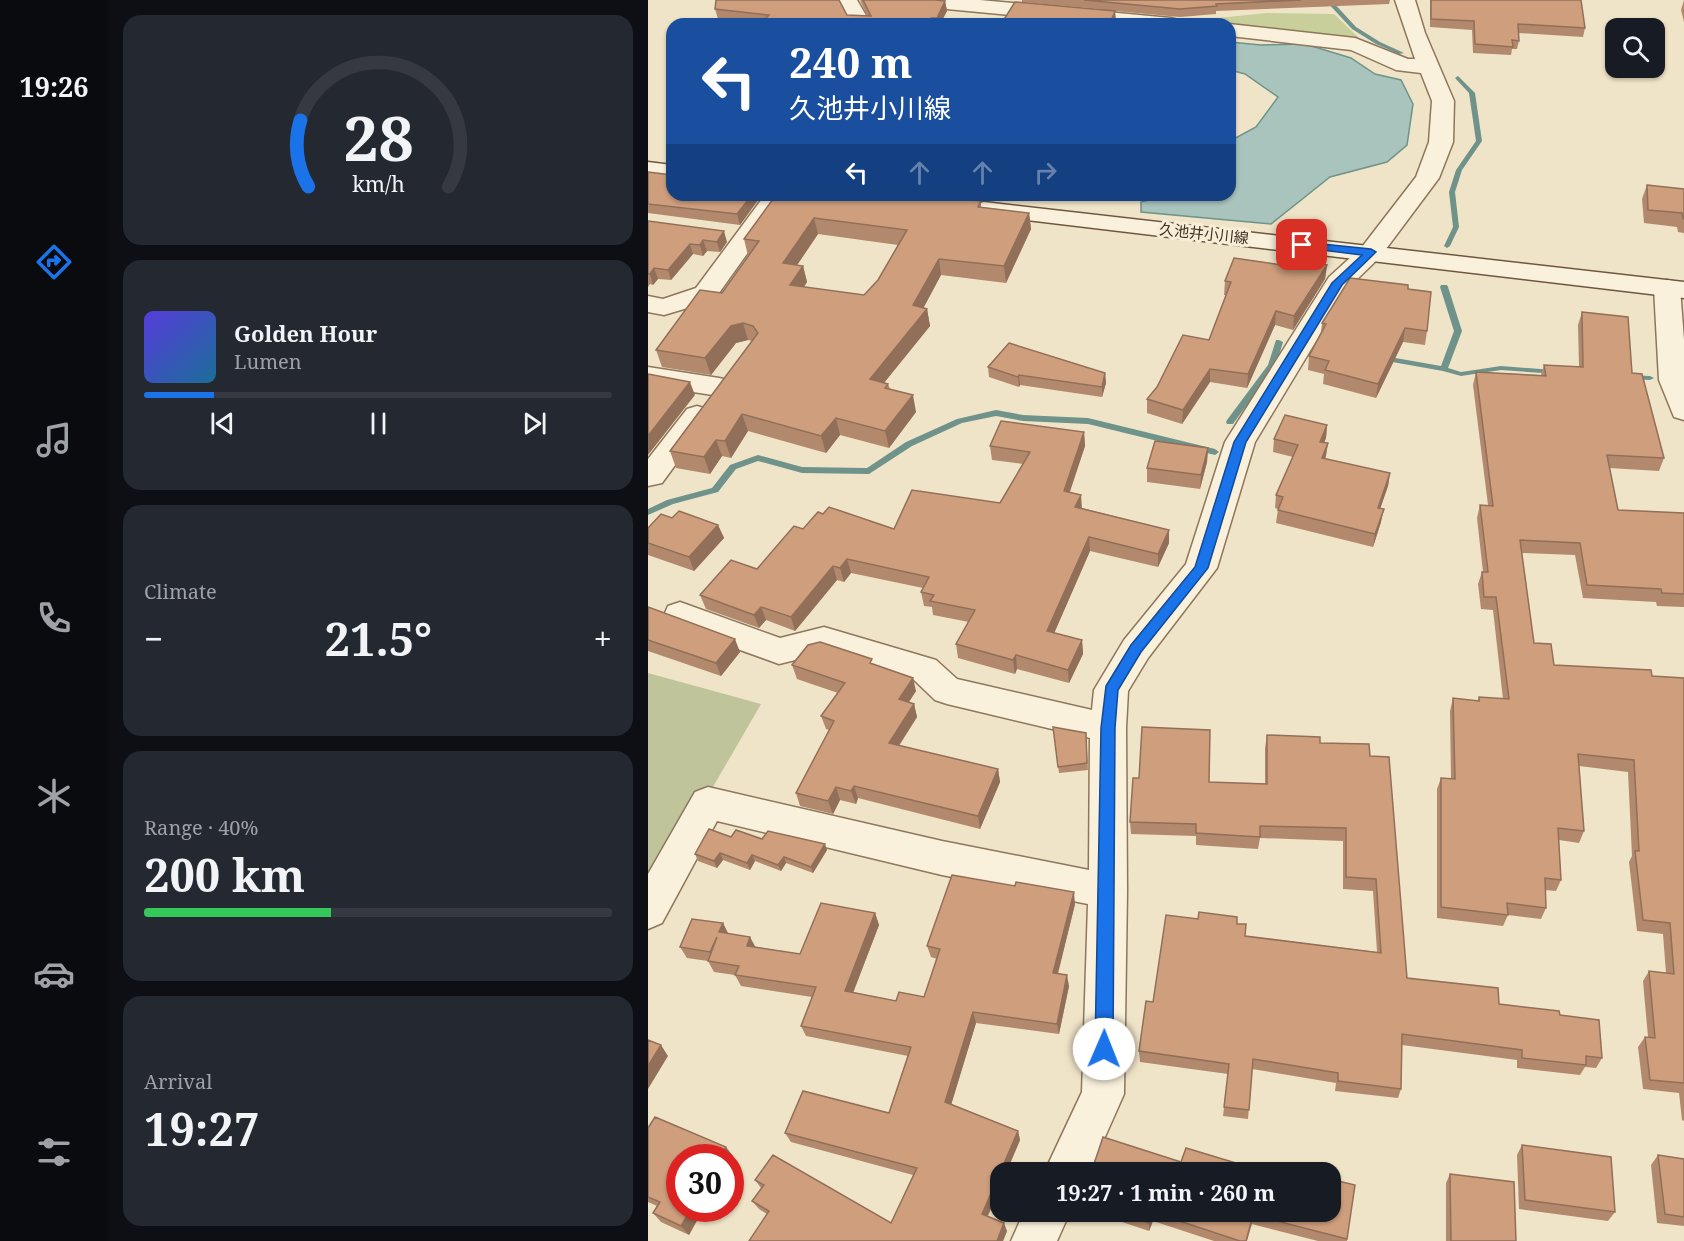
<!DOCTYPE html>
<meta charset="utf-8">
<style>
:root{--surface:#171b24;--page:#242831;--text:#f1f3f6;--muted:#9ea1a6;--line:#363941;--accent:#1a73e8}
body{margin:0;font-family:"Noto Serif","Noto Sans JP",serif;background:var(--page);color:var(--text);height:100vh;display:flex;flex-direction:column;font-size:22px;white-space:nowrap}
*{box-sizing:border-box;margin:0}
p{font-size:20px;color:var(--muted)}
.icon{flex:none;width:33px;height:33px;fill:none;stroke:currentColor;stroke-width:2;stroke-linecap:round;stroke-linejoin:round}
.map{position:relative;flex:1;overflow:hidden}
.panel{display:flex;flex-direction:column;gap:15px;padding:15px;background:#0d0f14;width:540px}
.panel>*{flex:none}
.banner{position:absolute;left:18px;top:18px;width:570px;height:183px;border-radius:18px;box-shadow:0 2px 4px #0004;background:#1a4fa0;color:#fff;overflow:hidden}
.buttons{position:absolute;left:957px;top:18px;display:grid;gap:12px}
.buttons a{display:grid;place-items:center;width:60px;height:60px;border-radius:12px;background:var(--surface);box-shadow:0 2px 4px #0004;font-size:30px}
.speed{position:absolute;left:18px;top:1144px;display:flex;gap:12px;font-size:30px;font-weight:700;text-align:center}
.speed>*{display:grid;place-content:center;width:78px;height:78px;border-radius:50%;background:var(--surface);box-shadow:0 2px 4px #0004;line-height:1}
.speed .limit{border:9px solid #d22;background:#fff;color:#111}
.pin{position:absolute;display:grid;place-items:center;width:51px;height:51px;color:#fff;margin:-26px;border-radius:12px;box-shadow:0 3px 9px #0006}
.me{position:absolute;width:66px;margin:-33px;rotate:1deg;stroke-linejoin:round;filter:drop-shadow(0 0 4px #0008)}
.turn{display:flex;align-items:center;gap:21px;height:126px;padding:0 24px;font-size:27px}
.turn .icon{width:78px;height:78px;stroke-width:2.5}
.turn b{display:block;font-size:42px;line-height:51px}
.lanes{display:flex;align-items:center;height:57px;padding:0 24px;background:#0003;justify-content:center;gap:30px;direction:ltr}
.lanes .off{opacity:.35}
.big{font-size:45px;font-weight:700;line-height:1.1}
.panel .tile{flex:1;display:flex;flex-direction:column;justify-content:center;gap:9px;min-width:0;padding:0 21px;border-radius:18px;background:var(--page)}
.panel .dial{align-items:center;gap:0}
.dial svg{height:156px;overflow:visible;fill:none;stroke:var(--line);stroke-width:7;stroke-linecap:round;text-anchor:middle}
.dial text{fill:var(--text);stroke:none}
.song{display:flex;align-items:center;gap:18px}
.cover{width:72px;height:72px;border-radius:9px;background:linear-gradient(135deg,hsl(250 70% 55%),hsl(200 70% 35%))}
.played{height:6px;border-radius:3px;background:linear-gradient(90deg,var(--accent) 15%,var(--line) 15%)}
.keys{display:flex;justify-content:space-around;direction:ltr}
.heat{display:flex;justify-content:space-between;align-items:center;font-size:33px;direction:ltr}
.charge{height:9px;border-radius:4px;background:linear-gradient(90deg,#34c759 40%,var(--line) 0)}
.trip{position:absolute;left:342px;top:1162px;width:351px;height:60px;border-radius:18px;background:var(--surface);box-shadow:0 2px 4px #0004;font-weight:700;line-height:60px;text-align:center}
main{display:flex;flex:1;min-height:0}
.dock{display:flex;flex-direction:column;width:108px;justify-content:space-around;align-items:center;background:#090b0e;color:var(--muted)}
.dock .icon{width:42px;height:42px}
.dock .on{color:var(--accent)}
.dock b{font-size:27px;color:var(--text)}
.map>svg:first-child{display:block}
</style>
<main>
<nav class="dock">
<b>19:26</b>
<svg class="icon on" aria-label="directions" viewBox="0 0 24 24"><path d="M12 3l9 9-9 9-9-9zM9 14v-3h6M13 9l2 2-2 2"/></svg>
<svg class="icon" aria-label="music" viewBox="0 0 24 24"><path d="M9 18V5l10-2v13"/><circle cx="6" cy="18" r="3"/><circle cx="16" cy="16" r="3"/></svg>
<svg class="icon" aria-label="phone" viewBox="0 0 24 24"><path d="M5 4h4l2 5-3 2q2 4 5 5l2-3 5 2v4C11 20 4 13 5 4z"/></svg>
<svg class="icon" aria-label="climate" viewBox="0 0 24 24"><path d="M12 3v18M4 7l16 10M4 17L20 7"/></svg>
<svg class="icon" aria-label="car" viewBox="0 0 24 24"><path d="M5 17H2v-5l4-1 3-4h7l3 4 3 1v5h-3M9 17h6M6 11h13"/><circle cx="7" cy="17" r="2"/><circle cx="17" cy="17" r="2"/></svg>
<svg class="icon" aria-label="filters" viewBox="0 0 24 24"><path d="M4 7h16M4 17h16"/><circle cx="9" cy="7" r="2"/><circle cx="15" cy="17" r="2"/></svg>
</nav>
<section class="panel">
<div class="tile dial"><svg viewBox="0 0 100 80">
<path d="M14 69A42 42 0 1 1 86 69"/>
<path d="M14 69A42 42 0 0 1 10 35" stroke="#1a73e8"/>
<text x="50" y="56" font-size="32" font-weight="700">28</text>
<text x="50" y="72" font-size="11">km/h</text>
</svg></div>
<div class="tile">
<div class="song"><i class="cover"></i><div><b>Golden Hour</b><p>Lumen</p></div></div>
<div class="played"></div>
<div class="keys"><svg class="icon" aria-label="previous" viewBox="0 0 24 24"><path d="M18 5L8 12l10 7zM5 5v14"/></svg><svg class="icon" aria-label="pause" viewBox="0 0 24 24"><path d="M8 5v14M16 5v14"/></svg><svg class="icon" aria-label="next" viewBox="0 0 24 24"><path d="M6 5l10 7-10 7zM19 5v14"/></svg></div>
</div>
<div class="tile"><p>Climate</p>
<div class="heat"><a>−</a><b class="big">21.5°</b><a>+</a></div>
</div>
<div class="tile"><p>Range · 40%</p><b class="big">200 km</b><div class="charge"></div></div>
<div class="tile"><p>Arrival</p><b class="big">19:27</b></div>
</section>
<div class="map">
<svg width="1036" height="1241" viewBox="0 0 1036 1241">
<rect width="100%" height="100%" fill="#f0e4c8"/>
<path fill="#c9cf9b" d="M618,13l68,1 26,25 -170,-18z"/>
<path fill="#bfc49a" d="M0,673l113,31 -113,195z"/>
<path fill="#a9c4bc" stroke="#6f938a" stroke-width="1.5" d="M582,42l31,3 44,-1 46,14 24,16 26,6 12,24 -6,41 -20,17 -57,15 -59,47 -130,-12v-10l27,-7h62v-54l26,-14 22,-30 -33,-23 -15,-4z"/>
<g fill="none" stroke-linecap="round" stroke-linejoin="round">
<path fill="#6f938a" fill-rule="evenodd" d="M677,0h6l25,27 24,15 24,11 -5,1 -23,-10 -24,-15z
M810,76l17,17 7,48 -20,29 -7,22 4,35 -9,19 -3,2 -3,-2 9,-19 -4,-35 7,-22 20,-29 -7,-48 -14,-15z
M793,285h6l1,2 14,44 -14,37 13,4 40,-6 53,4 4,2 -1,2 -56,-4 -40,6 -18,-5 -62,-11 -1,-2 4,-2 57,10 13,-35 -14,-44z
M628,340h3l4,2 -7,23 -43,59h-6l-1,-2 1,-2 41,-55z
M980,375l22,1 4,2 -4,2 -19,-1h-3z
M348,410l27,5 65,3 127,31 4,3 -4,3 -127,-31 -65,-3 -27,-5 -34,7 -50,23 -43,28 -67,-1 -44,-12 -22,8 -18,23 -45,12 -25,11v-6l19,-9 45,-12 18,-23 25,-9 3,-1 44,12 65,1 39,-26 51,-23z"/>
<defs>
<path id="street" d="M189,0h20l14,24h-20z
M257,0h75l191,18 7,2 3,4h-76l-190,-18 -7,-2z
M747,0h20l10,33 29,68 -1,41 -14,36 -59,79 -32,31 -93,154 -38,126 -69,90 -20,33 -2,37 1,163 -3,203 -35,79h-45l38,-81 6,-188 -146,-29 -225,-54 -55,102 -14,6v-55l47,-82 13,-5 234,54 147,29 1,-132 -143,-34 -12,-4 -22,-21 -89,-26 -45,11 -111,-40 -4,-9 4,-9 12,-4 100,36 44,-11 112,33 21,19 135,31 2,-20 30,-50 62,-76 39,-122 104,-165 33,-30 54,-70 13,-35 3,-41 -11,-28 -25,-3 -45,-20 -121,-14 -1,-12 126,14 53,21h7z
M117,195h24l-75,105 -50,15 -16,-3v-16l15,3 33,-11z
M1019,280l9,2 4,6 4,52v80l-10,-3 -15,-37 -5,-92 4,-6z
M0,367l71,11 10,2 4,7 -4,7 -10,2 -71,-11z
M49,406l10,3 4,7 -49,67 -14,3v-27l39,-50z
M376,1212h46l-13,29h-46z"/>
<path id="secondary" d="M0,162l24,3v14l-24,-3z
M336,202l700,80v16l-709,-84 -3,-5 3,-5z"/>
</defs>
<use href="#street" stroke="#8d765c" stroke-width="3"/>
<use href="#secondary" stroke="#6f573f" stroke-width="3"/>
<use href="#street" fill="#faf1dc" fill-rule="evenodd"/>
<use href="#secondary" fill="#faf1dc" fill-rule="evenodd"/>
</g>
<path fill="#b2896c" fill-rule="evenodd" d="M212,0h75l10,1 2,10 -7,13h-180l1,-1 -43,-4 -3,-10 152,7z
M374,0h368l-1,4 -173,7v3l-36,3 -65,-6 1,13h-115l100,-15 -79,-7z
M782,0h151l4,28 -2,9 -65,-4 1,8 -2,8h-5l-1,6 -38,-2 -1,-23 -42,-3z
M1036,0v22l-3,-12z
M0,172l24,23h89v1l-21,29 -92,-12z
M999,185l37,4v44l-6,-1 -1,-5 -33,-4 -2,-24z
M128,195l205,6v6l48,6 2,16 -25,54 -65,-8 -18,33 4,1 3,17 -46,57 4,1 2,5 26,23 -27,36 -49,-13 -14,18 -78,-22 -17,27 -9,-2 -12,18 -34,-6 -6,-17 82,-110 -4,-1 -12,3 -25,32 -49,-8 -6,-17 66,-57 26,-37 -4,-17zM170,234l80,11 -20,35 -14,15 -60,-8 3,-5 -4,-16 -6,-1z
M302,195h44l-2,5z
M0,221l79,21 -7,10 -13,-1 -4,5 -10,-2 -22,26 -13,-1 -5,6 -3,-1 -2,3z
M679,265l-2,14 -32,51 -18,-5 -28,63 -37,-6 -28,42 -35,-11v-14l62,-59 17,-45h-2l1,-14 71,-14z
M760,289l19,42 -2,14 -22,-3 -27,56 -53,-14 1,-10 -16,-4 1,-14 12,-24 1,-9z
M934,312l50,61 32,85 -5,13 -50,-3 9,42 66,3v94l-27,-1 -1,-4 -73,-4 -8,-43 -53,-2 12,90 20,22 98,11 32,2v443l-2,-1 -3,-27 -36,-4 -5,-42 7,-10h3l-5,-56 6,-10 17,2 -3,-39 -26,-3 -8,-69 3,-6 -4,-84 -49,-6 5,65 -5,12 -20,-3 2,40 -5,11 -11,-1 1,18 -5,11 -33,-4 -5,11 -66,-8v-129l4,-11 10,1 -1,-68 3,-13 25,3 1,-4 24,2 -10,-89 -12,-1 -3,-25 4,-12h1l-6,-54 3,-13h8l-15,-120 3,-13 65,3 3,-10 35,2 -1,-42z
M340,367l117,6 1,10 -4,14 -82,-12 -1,2 -30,-10z
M679,425l-1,13 -2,5h4l-3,16 65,14 -2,13 -8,22 1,14 -8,25 -97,-24 2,-14 -3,-1 1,-13 17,-38 -20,-5 1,-13z
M436,432l1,14 -15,46 12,16 87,22v13l-11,24 -68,-16 -36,82 28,7 1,14 -14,29 -52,-14 -2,5 -57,-16 -2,-14 13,-22 -36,-7 -1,-8 -8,-1 -3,-14 2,-4 -72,-15 -7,9 -7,-2 -42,51 -29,-11 -7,8 -53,-19 -6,-14 57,-26 46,-40 20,-15 71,15 106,-26 23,-39 -31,-4 -2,-14z
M560,448l-1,14 -7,27 -53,-7v-14z
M24,518l46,7 6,13 -30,33 -46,-16v-27z
M0,607l92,45 -19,24 -73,-25z
M226,664l42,27 -7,11 5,2 3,13 -18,29 99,23 2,13 -20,47 -122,-31 -2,6 -16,-4 -7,14 -33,-8 -4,-13 33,-63 -3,-1 -5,-13 17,-23 -41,-14 -5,-14z
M405,727l33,6 2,37 -29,3z
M619,735l53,8 50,13 37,222 92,26 61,11 42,43 -6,10 -11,-1 -5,8 -63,-7v-8l-115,-15 -1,44 -3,9 -63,-7 1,-8 -84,-14 -4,50 -25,-3 5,-42 -88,-12 -1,-11 14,-49 84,-78 8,12 132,16 -4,-61 -30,-2v-48l-83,-3 -2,11 -62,-4v-9l-65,-2 -1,-12 79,-40 56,2v-36z
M83,837l31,2 65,11 -14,23 -27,-10 -5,8 -26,-10 -5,9 -27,-10 -6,8 -19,-7 -3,-7z
M427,904l-17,70 11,12 -10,48 -83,-11 -25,81 67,27 2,9 -14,33h-6v13l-12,30 19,15 -4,10h-254l18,-27 -8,-5 -7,-8 9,-13 -6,-8 136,43 22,-48 -122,-33 -6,-9 104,-20 19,-57 -102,-20 -5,-10 11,-29 -71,-11 -6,-11 -21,-3 -6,-11 -21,-3 -7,-11 43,-24 5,11 28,13 44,7 75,-41 4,12 -26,67 43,9 28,-4 13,-38 -6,-2 -4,-11z
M0,1128l85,28 -44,79 -28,-13 -8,-9 4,-7 -9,-4z
M874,1145l93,67 -7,9 -89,-12 -2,-54z
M1010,1155l26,4v67l-27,-3 -6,-58z
M802,1174l66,67h-70v-58z
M444,1212h238l17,27v2h-29l-66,-17 -5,17h-33l-61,-20 -4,10z"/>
<path fill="#916f58" d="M297,1l2,10 -7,13h-2l-1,-6z
M467,11l1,13h-6z
M283,18v6h-5z
M104,195h9v1l-21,29 -3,-11z
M381,213l2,16 -25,54 -2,-17z
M166,218l4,16 -31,46 -4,-17z
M76,231l3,11 -7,10 -3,-10z
M55,240l4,11 -4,5 -3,-11z
M42,244l3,10 -22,26 -3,-10z
M291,259l2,16 -25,47 -3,-17z
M679,265l-2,14 -32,51 1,-14z
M155,266l4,16 -13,20 -4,-17z
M6,268l4,11 -5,6 -3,-11z
M279,309l3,17 -56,69 -4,-16z
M628,311l-1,14 -28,63 1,-14z
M95,323l5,17 -12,3 -25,32 -6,-17 26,-32z
M757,328l-2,14 -27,56 2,-14z
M562,369v13l-28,42 1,-14z
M457,373l1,10 -4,14v-10z
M371,375l1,10 -1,2 -1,-10z
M42,382l5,13 -47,60v-19z
M265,395l3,17 -27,36 -4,-17z
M94,414l6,17 -17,27 -6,-17z
M188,418l4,17 -14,18 -5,-17z
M679,425l-1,13 -7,17 1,-13z
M436,432l1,14 -20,59 -1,-14z
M68,440l6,16 -12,18 -6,-17z
M680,443l-2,13 -6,15 2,-13z
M560,448l-1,14 -7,27 1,-14z
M742,473l-2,13 -12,35 2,-13z
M433,495l1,14 -7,-2z
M736,509l-3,13 -8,25 2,-13z
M70,525l6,13 -30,33 -5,-14z
M521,530v13l-11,24v-13z
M441,537l1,14 -41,94 -2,-14z
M199,559l4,14 -7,9 -4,-14z
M185,566l4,14 -42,51 -4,-14z
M113,607l5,13 -7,8 -5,-13z
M87,639l5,13 -19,24 -5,-13z
M434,640l1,14 -14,29 -1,-13z
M368,655l1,14 -2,5 -2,-14z
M265,678l3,13 -14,21 -3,-13z
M266,704l3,13 -25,39 -3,-13z
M350,769l2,13 -20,47 -2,-13z
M206,786l4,12 -2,6 -5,-13z
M188,787l4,13 -7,14 -5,-13z
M177,844l2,6 -14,23 -2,-6z
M72,853l3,7 -6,8 -3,-7z
M104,855l3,6 -5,9 -3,-7z
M136,857l2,6 -5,8 -3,-6z
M426,892l1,12 -20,80 -2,-11z
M227,913l4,12 -29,76 -5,-10z
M75,923l6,12 -10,-3z
M102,937l6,11 -9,-2z
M419,975l2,11 -10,48 -2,-10z
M325,1012l3,11 -27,89 -4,-10z
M13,1045l7,11 -20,33v-23z
M370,1131l2,9 -14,33h-6v13l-15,36 -3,-8z
M78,1147l7,9 -3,4v-2h-11z
M43,1209h12l-14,26 -8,-9z
M504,1212l1,9 -4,10v-8z
M356,1223l3,8 -4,10h-6z"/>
<path fill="#cf9f7d" stroke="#916f58" stroke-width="1.5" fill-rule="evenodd" d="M68,0h123l8,15 24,1 -8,-16h72l10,1 -8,17h-6l-5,6h-166l9,-9 -54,-6z
M436,0h217l-85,4 1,2 -37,3z
M783,0h150l4,28 -67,-4 1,17 -7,-1 1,7 -38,-3 -1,-23 -43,-2z
M367,2l100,9 -5,13h-109z
M0,172l24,3v20h80l-15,19 -89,-10z
M999,185l37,4v30l-1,-1 -1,-5 -34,-3z
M128,195h150l55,6 -3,6 51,6 -25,53 -65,-7 -26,46 14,4 -57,70 18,5 -3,4 28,7 -28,36 -49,-13 -15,18 -79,-22 -17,27 -9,-1 -12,17 -34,-6 88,-118 -5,-7 -10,-3 -12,3 -26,32 -49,-8 44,-60 22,3 37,-52 -15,-2zM166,218l93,12 -29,50 -14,15 -74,-10 13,-19 -20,-3z
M0,221l76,10 -7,11 -14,-2 -3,5 -10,-1 -22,26 -14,-2 -4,6h-2z
M586,258l62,9 6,-8 25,6 -33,51 -18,-5 -28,63 -38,-5 -27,41 -36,-11 10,-12 26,-52 26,5 22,-58 -6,-1z
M702,278l58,7v4l23,3 -4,39 -22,-3 -27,56 -53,-14 4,-9 -20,-5 17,-32 -4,-1z
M934,312l46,5 4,56 10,1 22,84 -57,-3 11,55 66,3v81l-22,-1 -1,-4 -74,-4 -7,-42 -60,-3 14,103 17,1 3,21 97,5 1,6 32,2v405l-34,-3 -5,-43 10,1 -6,-67 25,3 -4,-51 -27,-3 -8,-69h4l-5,-91 -56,-6 6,77 -26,-3 3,52 -16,-2 1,30 -39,-5 1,12 -67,-8v-129l14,1 -2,-81 26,3v-4l30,2 -13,-102h-12l-2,-25h6l-8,-67 13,1 -17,-134 70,4 -2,-11 39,2z
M361,343l96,30 -3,14 -83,-12 -1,2 -30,-10z
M0,374l42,8 -42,54z
M637,415l42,10 -7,17 8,1 -6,15 68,15 -12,35 6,1 -9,25 -97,-24 5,-13 -7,-2 22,-50 -24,-6z
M353,421l83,11 -20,59 17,4 -6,12 94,23 -11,24 -69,-17 -42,94 35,9 -14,30 -52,-15 -3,5 -57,-16 19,-34 -45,-9 4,-6 -13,-3 8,-15 -82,-18 -7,9 -7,-2 -42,51 -30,-10 -7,8 -54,-20 31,-35 26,9 37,-43 9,3 15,-17 5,2 6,-7 65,22 18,-39 88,13 30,-51 -40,-6z
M507,441l53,7 -7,27 -54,-7z
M31,511l39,14 -29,32 -41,-14v-15l13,-14 11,4z
M0,607l87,32 -19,24 -68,-23z
M172,642l52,17 -2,4 43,15 -14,21 15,5 -25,39 109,26 -20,47 -124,-30 -3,5 -15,-4 -8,14 -32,-8 38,-72 -13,-5 24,-33 -53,-18 16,-20z
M405,727l33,6 1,30 -29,4z
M494,727l68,3 -1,52 58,2v-49l53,2v6l49,1 1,12 19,1 18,221 91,10 1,16 60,7 1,4 39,5 3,38 -16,-2v9l-64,-7v-8l-120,-16 -1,55 -63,-8v-8l-85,-14 -4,51 -25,-3 5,-43 -90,-13 7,-50 7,1 13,-87 32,4 1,-7 38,5v7h9l-1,12 136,17 -5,-74 -30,-2v-49l-86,-2v11l-64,-4v-9l-66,-2 3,-44h6z
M61,829l22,8 5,-7 26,9 6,-8 57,13 -14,23 -27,-10 -6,8 -26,-10 -5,8 -27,-10 -6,8 -19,-7z
M304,875l63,11 1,-4 58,10 -21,81 14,2 -10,49 -84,-12 -28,90 73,29 -36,83 22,9 -7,18h-248l20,-30 -17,-10 12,-16 -9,-5 18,-25 118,68 26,-55 -132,-35 18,-42 86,22 22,-66 -110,-21 15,-39 -81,-12 4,-9 -31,-5 9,-24 -7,15 -30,-5 12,-28 31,4 -4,9 31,5 -3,9 53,8 21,-51 54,10 -30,78 51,10 3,-9 25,5 16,-48 -13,-3z
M0,1040l13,5 -13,21z
M7,1117l71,30 -7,11h-39v51h11l-10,17 -28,-13 7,-11 -12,-5v-69z
M455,1137l78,25 5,-14 83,25h-178z
M874,1145l89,12 4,55 -90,-12z
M1010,1155l26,4v58l-19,-3z
M644,1169l15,4h-16z
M802,1174l64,8 2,59h-65z
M682,1179l25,6 -8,54 -94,-24 -7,26h-6l-88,-29h178z
M469,1212h35l-3,11z"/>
<path fill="#1a73e8" stroke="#114b97" stroke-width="1.5" d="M654,242l69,7 5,3 -34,33 -96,157 -38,126 -67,84 -23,38 -3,38 -2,321 -3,6 -6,2 -6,-2 -3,-6 6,-321 5,-42 25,-41 64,-78 39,-125 98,-159 30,-28 -64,-8 -1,-2z"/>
<g text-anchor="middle" stroke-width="6" stroke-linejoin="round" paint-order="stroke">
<g font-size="15" fill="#3d2e20" stroke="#f7eed8">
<text transform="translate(556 234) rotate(6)" y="5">久池井小川線</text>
</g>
</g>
</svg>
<div class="buttons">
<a><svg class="icon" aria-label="search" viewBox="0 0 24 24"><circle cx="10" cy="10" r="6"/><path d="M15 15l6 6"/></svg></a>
</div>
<div class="speed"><div class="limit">30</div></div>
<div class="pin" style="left:654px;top:245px;background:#d93025"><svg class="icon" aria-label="arrive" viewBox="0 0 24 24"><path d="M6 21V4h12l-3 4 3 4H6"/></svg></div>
<svg class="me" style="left:456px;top:1049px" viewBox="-20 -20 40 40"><circle r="19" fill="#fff"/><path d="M0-13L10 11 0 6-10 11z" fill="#1a73e8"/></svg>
<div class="trip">19:27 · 1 min · 260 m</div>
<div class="banner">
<div class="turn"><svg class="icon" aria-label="left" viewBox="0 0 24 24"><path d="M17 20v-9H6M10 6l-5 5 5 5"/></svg><div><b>240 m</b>久池井小川線</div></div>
<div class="lanes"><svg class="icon" aria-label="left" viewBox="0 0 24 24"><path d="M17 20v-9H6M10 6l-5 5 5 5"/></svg><svg class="icon off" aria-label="ahead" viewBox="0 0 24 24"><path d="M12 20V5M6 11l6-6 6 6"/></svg><svg class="icon off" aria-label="ahead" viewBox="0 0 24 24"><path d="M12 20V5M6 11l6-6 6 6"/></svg><svg class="icon off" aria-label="right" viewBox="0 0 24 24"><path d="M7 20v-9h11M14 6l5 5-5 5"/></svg></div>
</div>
</div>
</main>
